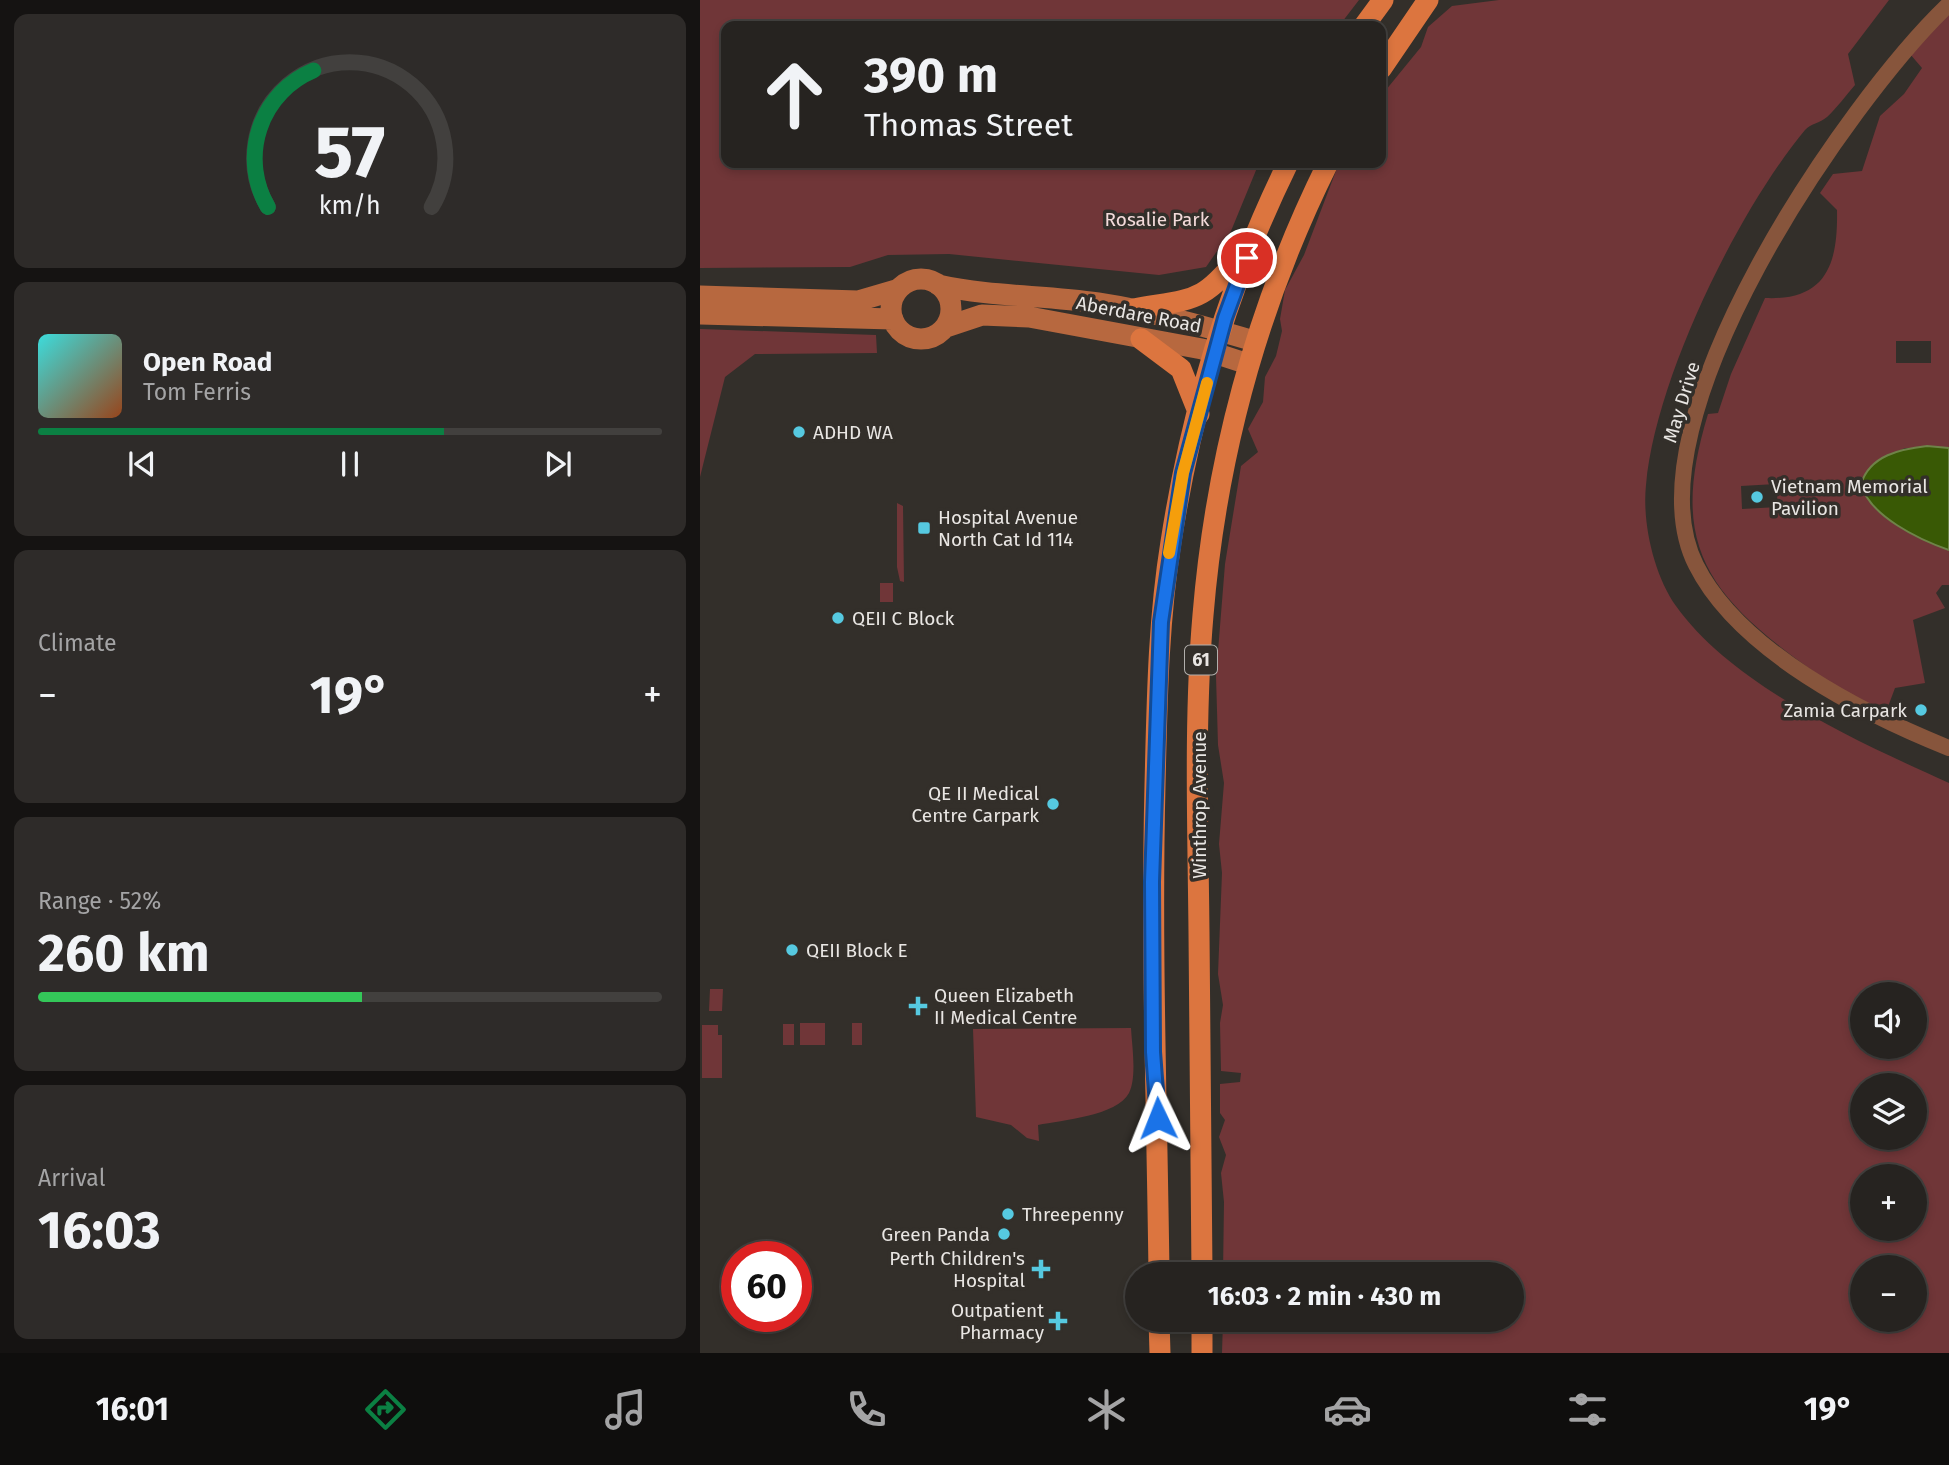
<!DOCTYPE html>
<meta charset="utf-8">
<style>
:root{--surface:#262320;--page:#2e2b29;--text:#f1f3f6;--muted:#a4a4a5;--line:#42403e;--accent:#0b8043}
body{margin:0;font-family:"Fira Sans",sans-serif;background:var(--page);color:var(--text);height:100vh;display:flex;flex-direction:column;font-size:26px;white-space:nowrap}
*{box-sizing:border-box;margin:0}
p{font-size:23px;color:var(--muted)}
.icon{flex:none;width:38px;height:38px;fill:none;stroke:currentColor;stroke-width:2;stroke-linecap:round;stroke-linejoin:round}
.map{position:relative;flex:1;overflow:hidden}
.side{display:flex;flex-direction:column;gap:14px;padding:14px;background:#151312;width:700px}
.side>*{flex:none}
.guide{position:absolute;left:21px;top:21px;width:665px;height:147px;border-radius:14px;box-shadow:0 4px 10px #0003,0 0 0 2px var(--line);background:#262320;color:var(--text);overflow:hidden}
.fabs{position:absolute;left:1150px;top:982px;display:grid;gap:14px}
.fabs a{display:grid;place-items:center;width:77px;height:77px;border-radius:50%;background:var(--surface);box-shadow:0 4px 10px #0003,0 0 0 2px var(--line);font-size:35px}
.speed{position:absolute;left:21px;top:1241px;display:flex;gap:14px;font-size:35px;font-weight:700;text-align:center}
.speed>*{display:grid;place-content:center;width:91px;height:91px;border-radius:50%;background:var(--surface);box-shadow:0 4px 10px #0003,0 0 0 2px var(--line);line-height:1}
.speed .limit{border:10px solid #d22;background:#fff;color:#111}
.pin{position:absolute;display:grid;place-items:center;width:60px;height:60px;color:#fff;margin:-30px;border:4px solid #fff;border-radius:50%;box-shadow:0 2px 7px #0007}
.me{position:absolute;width:77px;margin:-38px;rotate:358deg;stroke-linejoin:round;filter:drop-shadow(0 0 5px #0008)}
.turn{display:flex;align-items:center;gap:24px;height:147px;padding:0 28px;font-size:32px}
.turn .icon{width:91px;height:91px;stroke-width:2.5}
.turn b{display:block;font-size:49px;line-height:60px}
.big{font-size:52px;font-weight:700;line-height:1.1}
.side .card{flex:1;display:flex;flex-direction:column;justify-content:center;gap:10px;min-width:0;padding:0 24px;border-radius:14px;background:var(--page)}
.side .dial{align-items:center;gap:0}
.dial svg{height:182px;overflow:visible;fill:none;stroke:var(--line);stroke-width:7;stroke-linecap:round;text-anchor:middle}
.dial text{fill:var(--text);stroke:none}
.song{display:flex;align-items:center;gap:21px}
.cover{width:84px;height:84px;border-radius:10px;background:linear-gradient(135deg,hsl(180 70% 55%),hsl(20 70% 35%))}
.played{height:7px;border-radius:4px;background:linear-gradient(90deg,var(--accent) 65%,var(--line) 65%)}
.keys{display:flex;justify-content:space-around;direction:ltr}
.heat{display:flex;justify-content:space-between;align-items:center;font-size:38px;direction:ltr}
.charge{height:10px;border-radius:5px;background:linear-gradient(90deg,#34c759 52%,var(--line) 0)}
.trip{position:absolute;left:425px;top:1262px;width:399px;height:70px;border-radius:35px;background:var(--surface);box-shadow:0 4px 10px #0003,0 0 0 2px var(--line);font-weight:700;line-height:70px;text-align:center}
.dock{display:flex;height:112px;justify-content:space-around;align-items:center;background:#0f0e0d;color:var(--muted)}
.dock .icon{width:49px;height:49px}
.dock .selected{color:var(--accent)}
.dock b{font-size:32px;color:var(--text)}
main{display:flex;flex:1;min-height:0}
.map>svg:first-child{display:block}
</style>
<main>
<section class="side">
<div class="card dial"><svg viewBox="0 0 100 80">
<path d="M14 69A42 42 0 1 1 86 69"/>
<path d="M14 69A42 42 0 0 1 34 9" stroke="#0b8043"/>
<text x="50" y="56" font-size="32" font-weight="700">57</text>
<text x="50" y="72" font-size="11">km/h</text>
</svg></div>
<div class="card">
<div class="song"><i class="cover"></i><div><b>Open Road</b><p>Tom Ferris</p></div></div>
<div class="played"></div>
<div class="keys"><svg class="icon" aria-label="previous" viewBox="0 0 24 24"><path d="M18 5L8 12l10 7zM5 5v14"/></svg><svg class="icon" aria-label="pause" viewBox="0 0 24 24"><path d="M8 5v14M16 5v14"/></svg><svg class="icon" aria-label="next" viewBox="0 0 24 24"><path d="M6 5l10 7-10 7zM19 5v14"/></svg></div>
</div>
<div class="card"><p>Climate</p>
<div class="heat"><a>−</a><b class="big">19°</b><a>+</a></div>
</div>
<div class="card"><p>Range · 52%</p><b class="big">260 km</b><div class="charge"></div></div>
<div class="card"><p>Arrival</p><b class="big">16:03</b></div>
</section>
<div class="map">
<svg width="1249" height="1353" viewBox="0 0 1249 1353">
<rect width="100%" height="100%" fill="#332f2a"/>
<path fill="#703638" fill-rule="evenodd" d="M0,0h659l-20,26h-613v137h533l-28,68 -25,36 -47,8 -210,-21 -61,1 -38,12 -150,1z
M799,0h390l-41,54 7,31c-9,10 -18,23 -28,32 -7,6 -17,7 -22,13 -68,82 -150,250 -159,355 -4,38 8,90 30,121 58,81 185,137 273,177v570h-727l1,-33h289v-46h-289l1,-72 -3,-29 5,-18 -7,-18 6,-17 -5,-7v-29l20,-2 1,-9 -20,-2 -1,-48 3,-18 -5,-31 4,-101 -3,-29 5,-61 -6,-38 -2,-69 9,-112 16,-98 17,-14 -10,-23 15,-27 2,-25 11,-21 6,-25 -2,-12 5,-29 19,-35 35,-92h42v-67l40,-49 7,-20 24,-21zM1162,994h52v52h-52zM1162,1085h52v53h-52zM1162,1176h52v52h-52zM1162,1267h52v53h-52z
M1249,13v435h-44l-28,13 12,57 60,32v35h-7l-6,8 9,15 -32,12 12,63 -30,5 -9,24c-31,-9 -61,-32 -87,-51 -99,-73 -128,-125 -91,-247l10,-1 13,-39 34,-76c62,3 73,-35 72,-88l-17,-17 13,-19 29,-3 18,-55 24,-22 18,-26 -12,-14zM1196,341h35v22h-35zM1076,484l2,23 -36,2 -1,-23z
M0,329l176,6 1,18 -122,1 -30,23 -25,100z
M197,503l6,3 1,76 -4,-1 -3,-14z
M180,583h13v19h-13z
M10,989h13l-1,22h-13z
M100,1023h25v22h-25z
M162,1023v22h-10v-22z
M83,1024h11v21h-11z
M2,1025h16v10h4v43h-20z
M431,1028c1,18 6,49 -2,65 -12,23 -67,27 -91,32l1,16 -12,-3 -16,-13 -35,-8 -3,-88z"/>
<path fill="#395905" stroke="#6e8348" stroke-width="2" d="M1227,446l22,2v102c-29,-10 -80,-34 -88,-66 9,-29 40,-35 66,-38z"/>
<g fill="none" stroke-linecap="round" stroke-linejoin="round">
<path stroke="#87553c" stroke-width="16" d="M1249,4c-101,96 -325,419 -253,561 43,86 168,149 253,183"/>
<path stroke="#b7683f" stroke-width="21" d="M191 309a30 30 0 1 1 60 0a30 30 0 1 1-60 0Z
M238,285c53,12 106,10 160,18 53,8 105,23 156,38
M0,296l158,5 41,-12
M0,314l193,5
M246,327l36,-12 47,2 173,32 46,15"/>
<path stroke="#dc753f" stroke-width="21" d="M664,26l19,-26
M681,69l47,-69
M434,309c61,-11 68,-5 108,-56
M441,339l40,30 18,45
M459,1274c-2,-164 -8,-325 -4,-489 2,-81 3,-163 16,-243 20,-130 59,-261 117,-379
M502,1274c-1,-114 -2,-227 -3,-341 -1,-106 -5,-213 4,-318 13,-157 55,-311 125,-452
M459,1320l1,33
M502,1320v33"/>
</g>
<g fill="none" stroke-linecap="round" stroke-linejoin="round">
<defs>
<path id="route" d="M458,1118l-5,-66 -1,-170 9,-260 22,-149 42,-155 22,-60"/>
</defs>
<use href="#route" stroke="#114b97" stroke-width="18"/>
<use href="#route" stroke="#1a73e8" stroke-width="12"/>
<path stroke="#f59e0b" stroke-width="12" d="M469,553l14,-80 24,-90"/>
</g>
<g fill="#56c9e0" stroke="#332f2a" stroke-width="2.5">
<circle cx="99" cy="432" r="7"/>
<circle cx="1057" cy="497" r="7"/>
<rect x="217" y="521" width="14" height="14" rx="3.5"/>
<circle cx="138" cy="618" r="7"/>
<circle cx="1221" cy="710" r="7"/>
<circle cx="353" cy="804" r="7"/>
<circle cx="92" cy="950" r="7"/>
<path d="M214.5 995.5h7v7h7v7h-7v7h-7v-7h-7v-7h7z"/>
<circle cx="308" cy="1214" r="7"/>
<circle cx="304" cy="1234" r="7"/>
<path d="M337.5 1258.5h7v7h7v7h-7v7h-7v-7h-7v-7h7z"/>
<path d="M354.5 1310.5h7v7h7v7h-7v7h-7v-7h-7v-7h7z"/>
</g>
<g text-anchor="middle" stroke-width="7" stroke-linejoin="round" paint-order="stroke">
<rect fill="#332f2a" stroke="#b2afac" stroke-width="2" x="485" y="645.5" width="32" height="29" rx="5"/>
<g font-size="18" font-weight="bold" fill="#e9e6e3">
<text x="501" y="666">61</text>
</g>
<g font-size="19" fill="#f3dada" stroke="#332f2a">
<text x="457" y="226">Rosalie Park</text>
</g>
<g font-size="19" fill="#e9e6e3" stroke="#332f2a">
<text transform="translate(439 314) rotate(11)" y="7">Aberdare Road</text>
<text transform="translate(981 402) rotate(-73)" y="7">May Drive</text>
<text transform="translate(499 805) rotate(-90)" y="7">Winthrop Avenue</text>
</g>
<g font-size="19" fill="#e9e6e3" stroke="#332f2a" text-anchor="start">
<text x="113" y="439">ADHD WA</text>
<text x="1071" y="493">Vietnam Memorial<tspan x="1071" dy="22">Pavilion</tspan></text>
<text x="238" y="524">Hospital Avenue<tspan x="238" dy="22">North Cat Id 114</tspan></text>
<text x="152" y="625">QEII C Block</text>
<text x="1207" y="717" text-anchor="end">Zamia Carpark</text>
<text x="339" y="800" text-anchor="end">QE II Medical<tspan x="339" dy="22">Centre Carpark</tspan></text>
<text x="106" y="957">QEII Block E</text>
<text x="234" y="1002">Queen Elizabeth<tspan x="234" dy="22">II Medical Centre</tspan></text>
<text x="322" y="1221">Threepenny</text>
<text x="290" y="1241" text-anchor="end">Green Panda</text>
<text x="325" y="1265" text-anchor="end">Perth Children's<tspan x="325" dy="22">Hospital</tspan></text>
<text x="344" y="1317" text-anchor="end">Outpatient<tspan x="344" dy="22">Pharmacy</tspan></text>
</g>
</g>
</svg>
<div class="fabs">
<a><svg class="icon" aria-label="sound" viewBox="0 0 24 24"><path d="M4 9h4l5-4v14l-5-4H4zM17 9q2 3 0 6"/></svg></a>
<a><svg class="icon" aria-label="layers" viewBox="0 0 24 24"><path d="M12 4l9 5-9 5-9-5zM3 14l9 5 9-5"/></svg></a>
<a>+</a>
<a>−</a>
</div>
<div class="speed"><div class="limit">60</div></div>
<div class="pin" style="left:547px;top:258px;background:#d93025"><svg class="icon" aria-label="arrive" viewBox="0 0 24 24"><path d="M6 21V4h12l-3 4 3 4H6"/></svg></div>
<svg class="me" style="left:458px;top:1118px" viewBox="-20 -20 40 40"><path d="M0-17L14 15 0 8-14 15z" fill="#1a73e8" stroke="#fff" stroke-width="4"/></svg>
<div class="trip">16:03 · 2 min · 430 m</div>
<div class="guide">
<div class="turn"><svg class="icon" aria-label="ahead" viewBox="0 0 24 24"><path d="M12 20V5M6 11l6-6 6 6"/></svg><div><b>390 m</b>Thomas Street</div></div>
</div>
</div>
</main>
<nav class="dock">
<b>16:01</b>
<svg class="icon selected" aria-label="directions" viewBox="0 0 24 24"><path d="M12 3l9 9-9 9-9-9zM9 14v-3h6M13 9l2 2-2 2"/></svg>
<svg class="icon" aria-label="music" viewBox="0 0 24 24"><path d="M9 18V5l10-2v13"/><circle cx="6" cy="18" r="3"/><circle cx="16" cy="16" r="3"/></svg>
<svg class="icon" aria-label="phone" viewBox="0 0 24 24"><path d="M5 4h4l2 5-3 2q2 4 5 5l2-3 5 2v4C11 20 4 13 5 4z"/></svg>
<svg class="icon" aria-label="climate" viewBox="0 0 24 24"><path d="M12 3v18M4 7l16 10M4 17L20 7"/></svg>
<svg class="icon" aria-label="car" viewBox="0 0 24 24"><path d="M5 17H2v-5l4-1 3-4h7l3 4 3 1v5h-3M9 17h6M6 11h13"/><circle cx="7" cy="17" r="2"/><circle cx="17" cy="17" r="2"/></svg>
<svg class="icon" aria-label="filters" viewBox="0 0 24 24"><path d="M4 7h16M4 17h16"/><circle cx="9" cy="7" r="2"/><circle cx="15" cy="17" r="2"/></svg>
<b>19°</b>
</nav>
